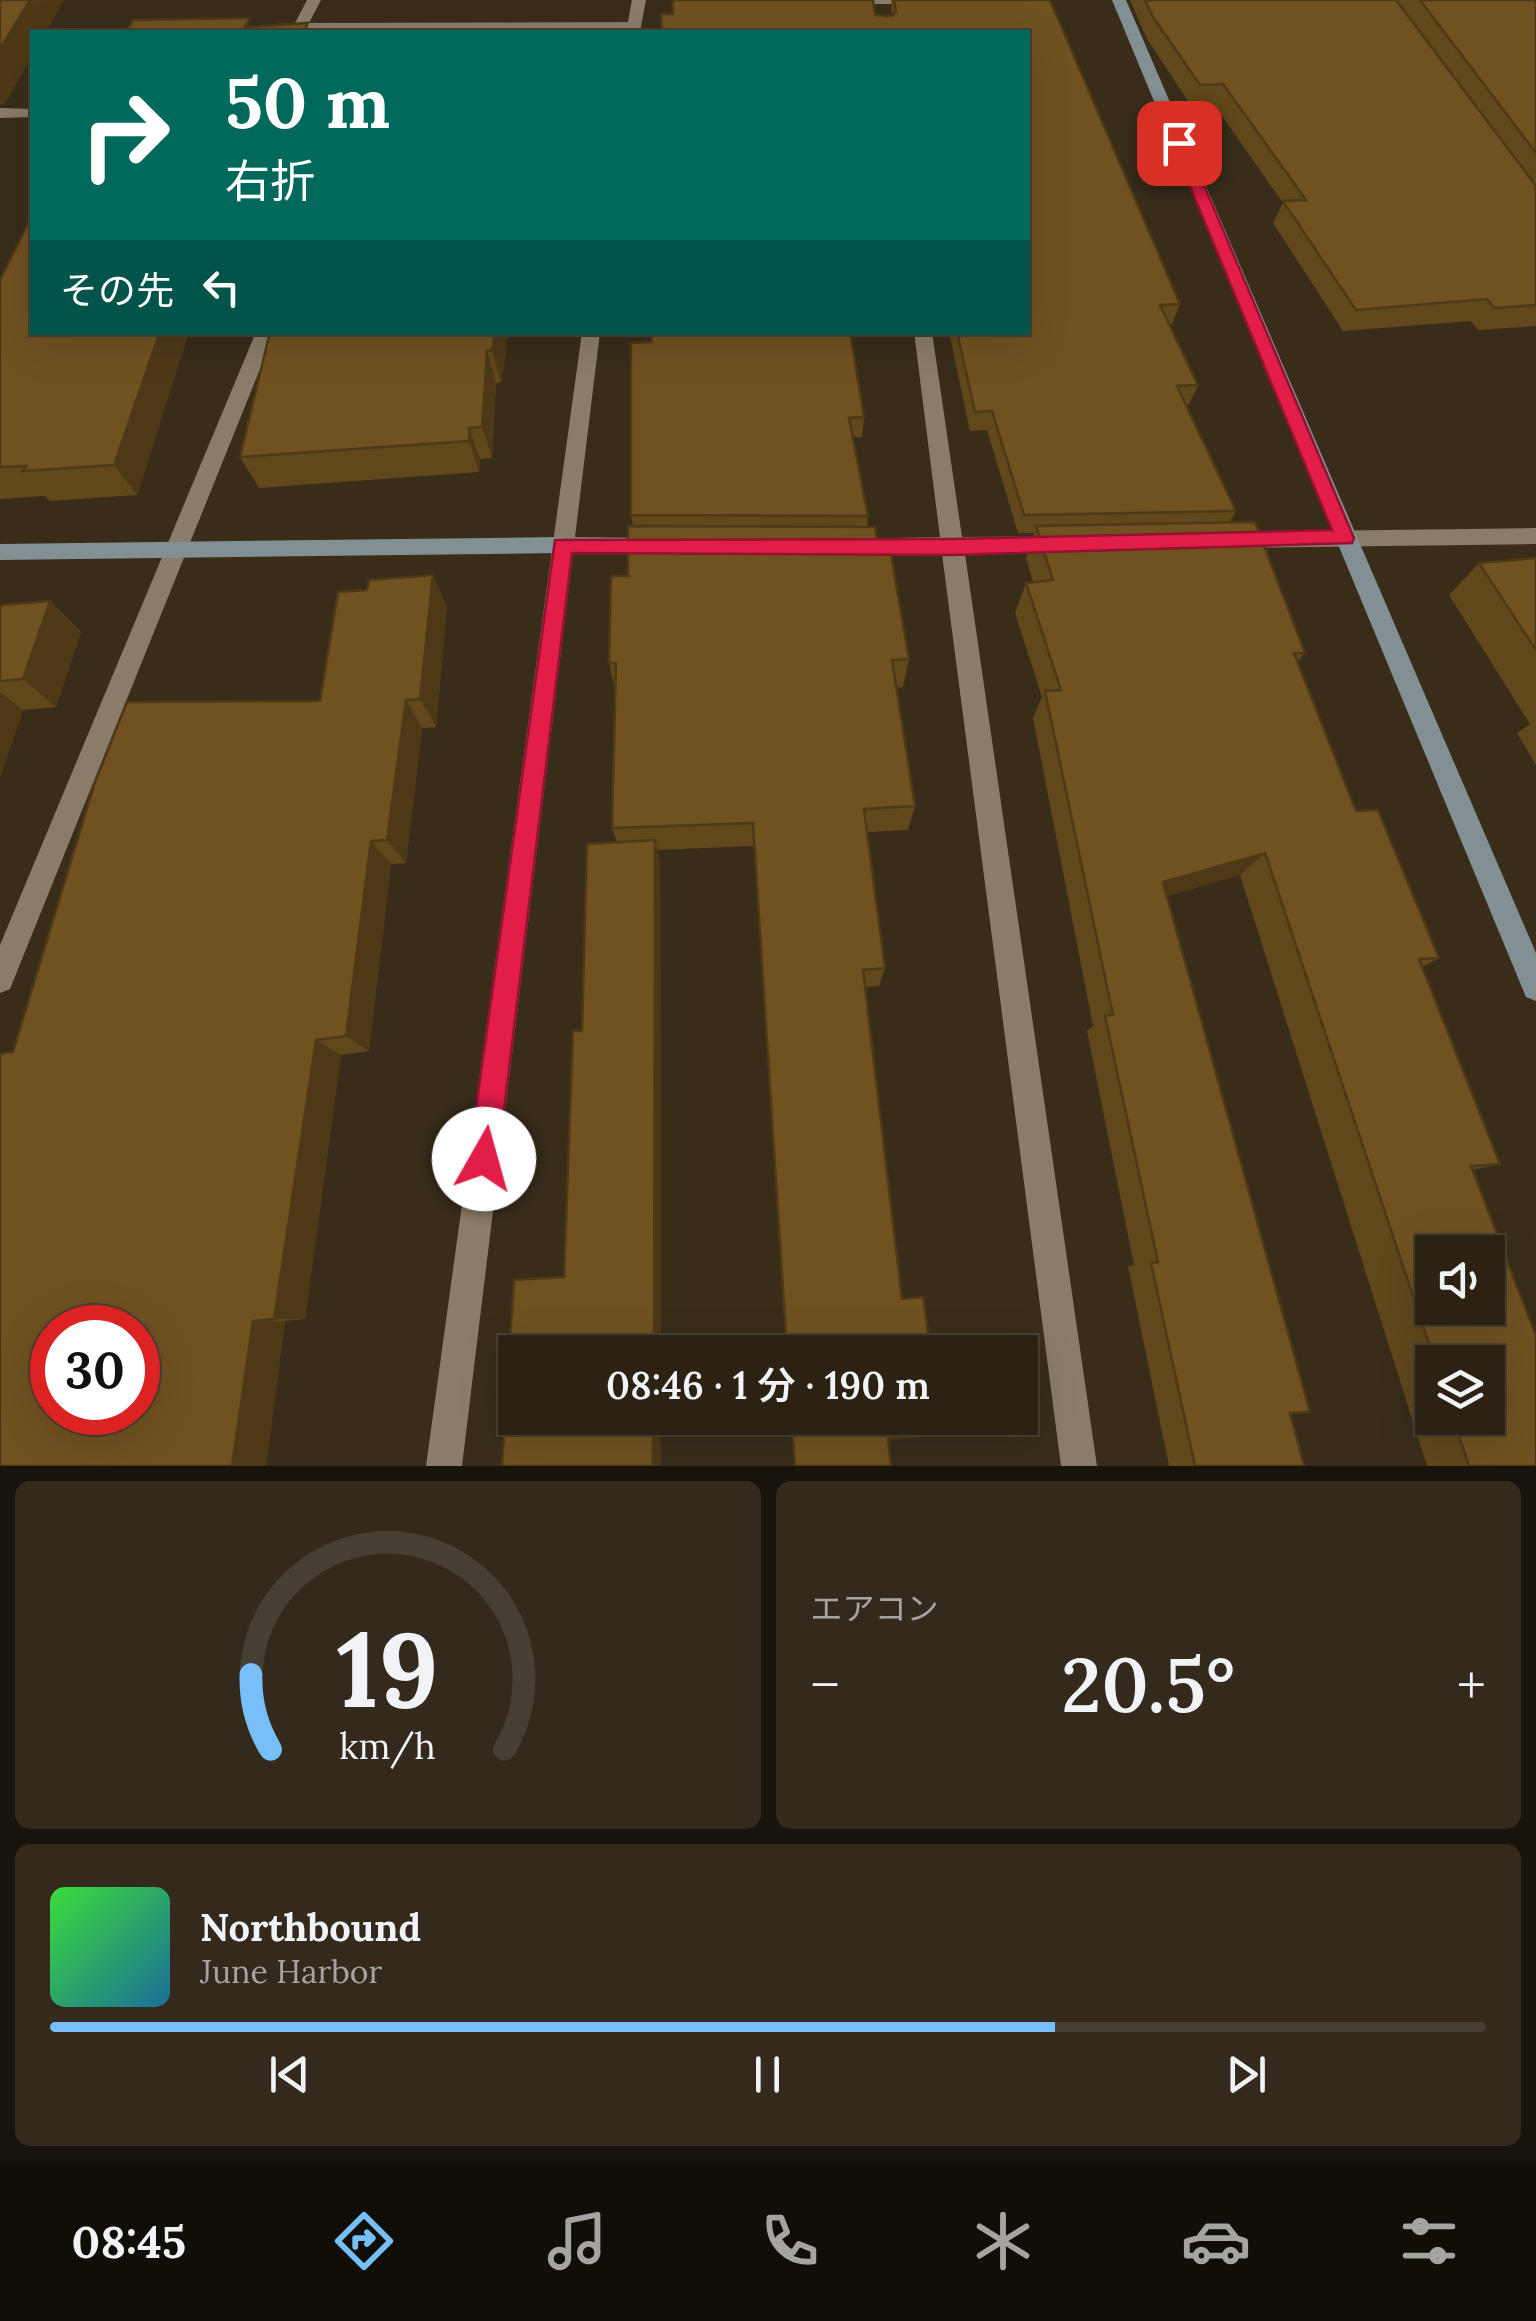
<!DOCTYPE html>
<html lang="ja">
<meta charset="utf-8">
<style>
:root{--surface:#2b2214;--page:#332a1d;--text:#f1f3f6;--muted:#a6a4a0;--line:#473f34;--accent:#76c0f7}
body{margin:0;font-family:Lora,"Noto Sans JP",serif;background:var(--page);color:var(--text);height:100vh;display:flex;flex-direction:column;font-size:38px;white-space:nowrap}
*{box-sizing:border-box;margin:0}
p{font-size:32px;color:var(--muted)}
.icon{flex:none;width:55px;height:55px;fill:none;stroke:currentColor;stroke-width:2;stroke-linecap:round;stroke-linejoin:round}
.map{position:relative;height:1466px;overflow:hidden}
.drawer{display:flex;flex-direction:column;gap:15px;padding:15px;background:#18130b;flex:1}
.drawer>*{flex:none}
.hud{position:absolute;left:30px;top:30px;width:1000px;height:305px;border-radius:0px;box-shadow:0 10px 40px #0002,0 0 0 2px var(--line);background:#00695c;color:#fff;overflow:hidden}
.tools{position:absolute;left:1415px;top:1235px;display:grid;gap:20px}
.tools a{display:grid;place-items:center;width:90px;height:90px;border-radius:0px;background:var(--surface);box-shadow:0 10px 40px #0002,0 0 0 2px var(--line);font-size:50px}
.speed{position:absolute;left:30px;top:1305px;display:flex;gap:20px;font-size:50px;font-weight:700;text-align:center}
.speed>*{display:grid;place-content:center;width:130px;height:130px;border-radius:50%;background:var(--surface);box-shadow:0 10px 40px #0002,0 0 0 2px var(--line);line-height:1}
.speed .limit{border:15px solid #d22;background:#fff;color:#111}
.pin{position:absolute;display:grid;place-items:center;width:85px;height:85px;color:#fff;margin:-42px;border-radius:20px;box-shadow:0 5px 15px #0006}
.me{position:absolute;width:110px;margin:-55px;rotate:7deg;stroke-linejoin:round;filter:drop-shadow(0 0 8px #0008)}
.turn{display:flex;align-items:center;gap:35px;height:210px;padding:0 30px;font-size:45px}
.turn .icon{width:130px;height:130px;stroke-width:2.5}
.turn b{display:block;font-size:70px;line-height:85px}
.then{display:flex;align-items:center;height:95px;padding:0 30px;background:#0003;gap:20px;font-size:38px}
.big{font-size:75px;font-weight:600;line-height:1.1}
.drawer .card{flex:1;display:flex;flex-direction:column;justify-content:center;gap:15px;min-width:0;padding:0 35px;border-radius:15px;background:var(--page)}
.drawer .dial{align-items:center;gap:0}
.dial svg{height:260px;overflow:visible;fill:none;stroke:var(--line);stroke-width:7;stroke-linecap:round;text-anchor:middle}
.dial text{fill:var(--text);stroke:none}
.song{display:flex;align-items:center;gap:30px}
.cover{width:120px;height:120px;border-radius:15px;background:linear-gradient(135deg,hsl(120 70% 55%),hsl(200 70% 35%))}
.played{height:10px;border-radius:5px;background:linear-gradient(90deg,var(--accent) 70%,var(--line) 70%)}
.keys{display:flex;justify-content:space-around;direction:ltr}
.heat{display:flex;justify-content:space-between;align-items:center;font-size:55px;direction:ltr}
.drawer .tiles{flex:1;display:grid;gap:15px;grid-template-columns:1fr 1fr}
.card:last-child{grid-column:span 2}
.trip{position:absolute;left:498px;top:1335px;width:540px;height:100px;border-radius:0px;background:var(--surface);box-shadow:0 10px 40px #0002,0 0 0 2px var(--line);font-weight:600;line-height:100px;text-align:center}
.dock{display:flex;height:160px;justify-content:space-around;align-items:center;background:#110e08;color:var(--muted)}
.dock .icon{width:70px;height:70px}
.dock .current{color:var(--accent)}
.dock b{font-size:45px;color:var(--text)}
.map>svg:first-child{display:block}
</style>
<div class="map">
<svg width="1536" height="1466" viewBox="0 0 1536 1466">
<rect width="100%" height="100%" fill="#392d1a"/>
<g fill="none" stroke-linecap="round" stroke-linejoin="round">
<path fill="#8a7c68" fill-rule="evenodd" d="M307,0h14l-12,23 325,-1 7,4 -7,4h-360v-6l21,-1z"/>
<path fill="#8a7c68" fill-rule="evenodd" d="M632,0h14l-6,32h-14z
M822,0h124l-7,4h-110z
M0,108l32,1v8l-32,1z
M256,332h19l-261,647 -4,10 -10,4v-48z
M582,332h18l-25,205 87,1 11,8 -11,8 -89,-1 -111,913h-36z
M914,332h18l30,205 100,-1 11,8 -11,8 -97,2 132,912h-36l-119,-912 -95,1 -11,-8 11,-8 93,-2z
M1536,528v16l-309,4 -11,-8 11,-8z"/>
<path fill="#829093" fill-rule="evenodd" d="M1112,0h14l410,953v48l-10,-4z
M562,537l11,8 -11,8 -562,7v-16z"/>
</g>
<path fill="#60471c" fill-rule="evenodd" d="M891,0h3l286,304 -8,20h-3l29,61 -9,19h-3l50,107 -6,11 75,131 -8,9 59,149 83,147 -17,9 78,197 -28,6 64,296h-109l-187,-591 -73,21 137,570h-135l-41,-200 6,-1 -47,-234 6,-5 -60,-308 9,-21 -27,-84 11,-30 7,-1 -7,-24 8,-25h-16l-31,-103 -17,1 -21,-99h79l-153,-317 17,1zM1432,1362h56v56h-56z
M1130,0h406v326l-58,4 -7,-9 -128,10 -70,-108 10,-20 -68,-97 -23,1 -45,-68z
M0,280l32,52h157l-52,163 -87,6 -5,-5 -45,3z
M270,332l236,20 -5,30 -5,1 -4,75 -12,1 -1,13 -220,16 -19,-31z
M651,332h199l14,85 -2,20h-9l15,79 -1,11h8l5,28 11,-1 18,105 -6,28 -7,1 19,118 -7,24 -41,2 18,136 -6,18 -14,1 37,312 21,-2 8,55h-145l-32,-506 -97,4 3,14 1,488h-146v66h146v48h-159l12,-186 50,-3 9,-246h9l5,-187 30,-2 -5,-14 3,-139 -6,-26 2,-87h17v-50h5l-2,-11v-172l21,-1z
M1536,558v207l-19,-32 13,-9 -81,-129 30,-32z
M50,601l31,31 -25,75 -33,3 -23,67v-172z
M447,606l-11,121 -14,1 -16,135 -15,1 -22,187 -28,4 -36,264 -20,2 -19,145 -253,-414 307,-351z"/>
<path fill="#4e3917" d="M30,0h34l-18,32h-14v24l-27,48 -5,1v-56z
M160,332h29l-52,163 -23,-30z
M495,332h12l-1,20 -5,30 -9,-32z
M487,351l9,32 -4,75 -10,-31z
M469,428l11,31 -1,13 -10,-31z
M433,575l14,31 -11,121 -16,-28z
M50,601l31,31 -25,75 -33,-28z
M0,692l23,18 -23,67z
M406,700l16,28 -16,135 -19,-23z
M655,840l5,24 1,488h-7z
M371,841l20,23 -22,187 -23,-15z
M1265,853l-25,22 -97,28 20,-21z
M316,1040l25,15 -36,264h-31z
M253,1321h32l-19,145h-34z
M653,1418h8v48h-8z"/>
<path fill="#705221" stroke="#4e3917" stroke-width="2.5" fill-rule="evenodd" d="M0,0h30l-30,49z
M673,0h200l2,15 17,1 4,-4 -2,-12h156l130,304 -20,1 38,80 -21,1 59,125 -212,4 -32,-104 -17,1 -18,-80h71v-300h-379l13,-1 -1,-17h12z
M1145,0h251l140,186v119l-42,3 -7,-9 -131,11 -73,-109 23,-1 -83,-116 -23,1 -47,-68z
M1420,0h116v153z
M250,18l-5,9 63,-4 -4,9h-178l7,-12z
M32,216v116h128l-46,133 -91,6 3,-5 -26,1v-187z
M270,332h225l-3,18 -5,1 -5,76 -13,1v13l-229,16z
M651,332h199l14,85 -15,1 19,98 -237,-1v-172l21,-1z
M1255,522l50,131h-11l62,158 22,-1 61,148 -20,1 81,205 -29,2 65,170v130h-67l-16,-48h35v-56h-53l-170,-509 -102,29 147,530 -20,1 14,53h-109l-44,-203 7,-1 -53,-246 8,-1 -68,-324 16,-1 -35,-107 27,-3 -17,-54zM1432,1252h56v56h-56z
M628,526l247,1 5,28 11,-1 18,105 -17,1 23,146 -51,3 21,159 -22,2 39,329 21,-2 8,55h-144l-34,-529 -141,5 4,-165h-7l2,-87h17z
M1536,558v92l-57,-87z
M433,575l-13,124 -14,1 -19,140 -16,1 -25,195 -30,4 -42,279 -21,2 -21,145h-232v-412l13,-2 81,-267 33,-83 193,-1 18,-109 29,-2 2,-10zM52,1328h86v84h-86z
M50,601l-27,78 -23,2v-76z
M655,840l-1,512h-139v66h138v48h-151l12,-186 50,-3 9,-246h9l5,-187z
M791,1418h148l3,16 -54,5 3,27h-96z"/>
<path fill="#e11d48" stroke="#92132f" stroke-width="2.5" d="M1179,139l7,4 168,395 -2,5 -400,12 -380,-2 -74,606 -4,10 -10,5 -11,-5 -4,-10 86,-619 397,-1 380,-9 -160,-387z"/>
</svg>
<div class="tools">
<a><svg class="icon" aria-label="sound" viewBox="0 0 24 24"><path d="M4 9h4l5-4v14l-5-4H4zM17 9q2 3 0 6"/></svg></a>
<a><svg class="icon" aria-label="layers" viewBox="0 0 24 24"><path d="M12 4l9 5-9 5-9-5zM3 14l9 5 9-5"/></svg></a>
</div>
<div class="speed"><div class="limit">30</div></div>
<div class="pin" style="left:1179px;top:143px;background:#d93025"><svg class="icon" aria-label="arrive" viewBox="0 0 24 24"><path d="M6 21V4h12l-3 4 3 4H6"/></svg></div>
<svg class="me" style="left:484px;top:1159px" viewBox="-20 -20 40 40"><circle r="19" fill="#fff"/><path d="M0-13L10 11 0 6-10 11z" fill="#e11d48"/></svg>
<div class="trip">08:46 · 1 分 · 190 m</div>
<div class="hud">
<div class="turn"><svg class="icon" aria-label="right" viewBox="0 0 24 24"><path d="M7 20v-9h11M14 6l5 5-5 5"/></svg><div><b>50 m</b>右折</div></div>
<div class="then">その先<svg class="icon" aria-label="left" viewBox="0 0 24 24"><path d="M17 20v-9H6M10 6l-5 5 5 5"/></svg></div>
</div>
</div>
<section class="drawer">
<div class="tiles">
<div class="card dial"><svg viewBox="0 0 100 80">
<path d="M14 69A42 42 0 1 1 86 69"/>
<path d="M14 69A42 42 0 0 1 8 46" stroke="#76c0f7"/>
<text x="50" y="56" font-size="32" font-weight="700">19</text>
<text x="50" y="72" font-size="11">km/h</text>
</svg></div>
<div class="card"><p>エアコン</p>
<div class="heat"><a>−</a><b class="big">20.5°</b><a>+</a></div>
</div>
<div class="card">
<div class="song"><i class="cover"></i><div><b>Northbound</b><p>June Harbor</p></div></div>
<div class="played"></div>
<div class="keys"><svg class="icon" aria-label="previous" viewBox="0 0 24 24"><path d="M18 5L8 12l10 7zM5 5v14"/></svg><svg class="icon" aria-label="pause" viewBox="0 0 24 24"><path d="M8 5v14M16 5v14"/></svg><svg class="icon" aria-label="next" viewBox="0 0 24 24"><path d="M6 5l10 7-10 7zM19 5v14"/></svg></div>
</div>
</div>
</section>
<nav class="dock">
<b>08:45</b>
<svg class="icon current" aria-label="directions" viewBox="0 0 24 24"><path d="M12 3l9 9-9 9-9-9zM9 14v-3h6M13 9l2 2-2 2"/></svg>
<svg class="icon" aria-label="music" viewBox="0 0 24 24"><path d="M9 18V5l10-2v13"/><circle cx="6" cy="18" r="3"/><circle cx="16" cy="16" r="3"/></svg>
<svg class="icon" aria-label="phone" viewBox="0 0 24 24"><path d="M5 4h4l2 5-3 2q2 4 5 5l2-3 5 2v4C11 20 4 13 5 4z"/></svg>
<svg class="icon" aria-label="climate" viewBox="0 0 24 24"><path d="M12 3v18M4 7l16 10M4 17L20 7"/></svg>
<svg class="icon" aria-label="car" viewBox="0 0 24 24"><path d="M5 17H2v-5l4-1 3-4h7l3 4 3 1v5h-3M9 17h6M6 11h13"/><circle cx="7" cy="17" r="2"/><circle cx="17" cy="17" r="2"/></svg>
<svg class="icon" aria-label="filters" viewBox="0 0 24 24"><path d="M4 7h16M4 17h16"/><circle cx="9" cy="7" r="2"/><circle cx="15" cy="17" r="2"/></svg>
</nav>
